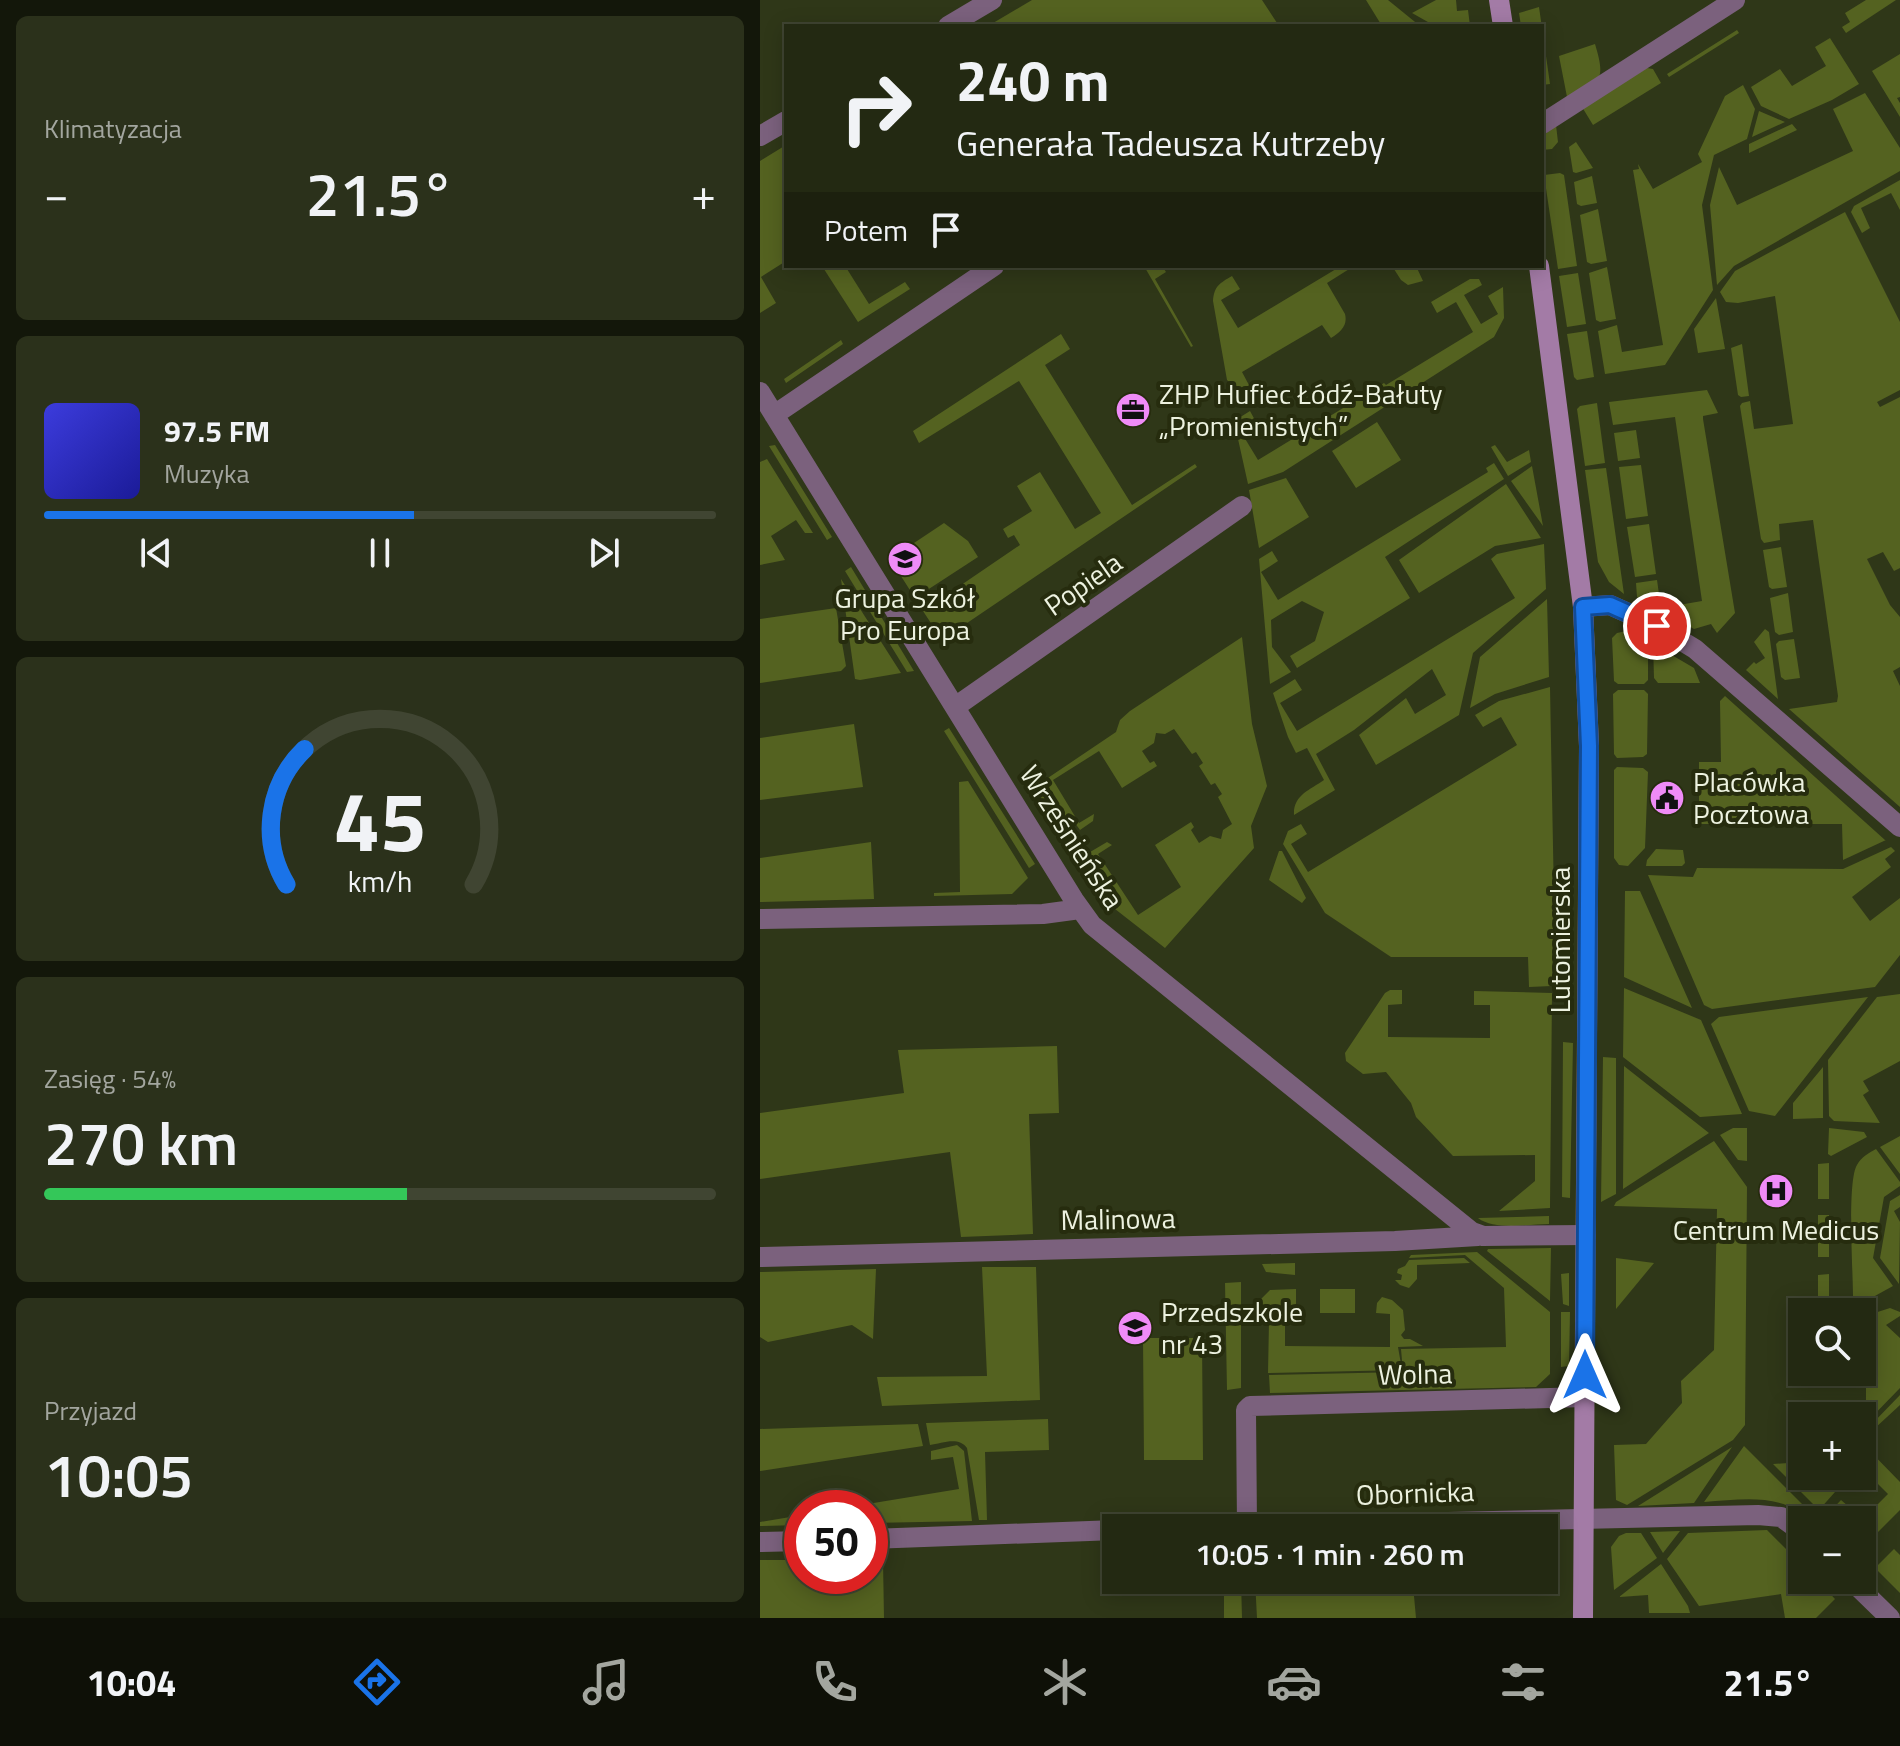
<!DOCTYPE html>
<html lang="pl">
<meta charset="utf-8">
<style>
:root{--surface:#232912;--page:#2b311b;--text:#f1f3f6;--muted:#a3a69f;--line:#404532;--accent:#1a73e8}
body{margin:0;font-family:"Titillium Web",sans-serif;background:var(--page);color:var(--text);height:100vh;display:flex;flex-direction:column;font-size:30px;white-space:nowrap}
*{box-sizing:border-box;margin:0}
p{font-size:26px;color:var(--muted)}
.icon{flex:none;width:44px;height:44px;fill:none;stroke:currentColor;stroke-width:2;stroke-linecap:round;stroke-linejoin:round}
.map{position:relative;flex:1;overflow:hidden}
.details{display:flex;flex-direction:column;gap:16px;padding:16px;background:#13170a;width:760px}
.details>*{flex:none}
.top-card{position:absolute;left:24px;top:24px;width:760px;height:244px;border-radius:0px;box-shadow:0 4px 20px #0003,0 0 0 2px var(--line);background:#232912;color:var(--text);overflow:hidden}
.controls{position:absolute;left:1028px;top:1298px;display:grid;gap:16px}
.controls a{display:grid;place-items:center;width:88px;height:88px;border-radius:0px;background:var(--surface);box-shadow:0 4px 20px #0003,0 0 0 2px var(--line);font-size:40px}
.speed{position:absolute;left:24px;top:1490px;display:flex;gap:16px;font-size:40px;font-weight:700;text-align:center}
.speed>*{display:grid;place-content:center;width:104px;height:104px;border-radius:50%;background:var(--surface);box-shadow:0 4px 20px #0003,0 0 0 2px var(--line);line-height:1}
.speed .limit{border:12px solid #d22;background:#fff;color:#111}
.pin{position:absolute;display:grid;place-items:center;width:68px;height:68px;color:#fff;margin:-34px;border:4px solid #fff;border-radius:50%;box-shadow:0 2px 8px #0007}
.me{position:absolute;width:88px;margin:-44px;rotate:0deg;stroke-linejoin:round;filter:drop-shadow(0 0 6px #0008)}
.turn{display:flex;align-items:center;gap:28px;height:168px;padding:0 40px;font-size:36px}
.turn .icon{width:104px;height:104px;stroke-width:2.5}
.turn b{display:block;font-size:56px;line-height:68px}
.then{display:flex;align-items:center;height:76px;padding:0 40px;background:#0003;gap:16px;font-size:30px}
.big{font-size:60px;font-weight:600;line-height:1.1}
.details .widget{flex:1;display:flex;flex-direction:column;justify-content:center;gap:12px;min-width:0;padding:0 28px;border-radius:12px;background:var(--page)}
.details .dial{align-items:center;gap:0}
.dial svg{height:208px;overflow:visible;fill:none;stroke:var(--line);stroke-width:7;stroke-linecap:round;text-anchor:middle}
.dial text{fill:var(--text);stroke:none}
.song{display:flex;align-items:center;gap:24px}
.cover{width:96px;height:96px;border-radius:12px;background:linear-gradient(135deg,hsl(240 70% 55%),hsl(240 70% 35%))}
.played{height:8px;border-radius:4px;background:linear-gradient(90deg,var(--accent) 55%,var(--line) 55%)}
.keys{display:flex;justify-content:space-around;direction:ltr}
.heat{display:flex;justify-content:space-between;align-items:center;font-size:44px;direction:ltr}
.charge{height:12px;border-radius:6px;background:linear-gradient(90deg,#34c759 54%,var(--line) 0)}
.trip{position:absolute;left:342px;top:1514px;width:456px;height:80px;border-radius:0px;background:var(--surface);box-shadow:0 4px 20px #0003,0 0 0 2px var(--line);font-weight:600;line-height:80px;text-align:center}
.tab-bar{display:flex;height:128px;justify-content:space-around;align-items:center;background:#0e1007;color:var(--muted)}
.tab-bar .icon{width:56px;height:56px}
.tab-bar .active{color:var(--accent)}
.tab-bar b{font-size:36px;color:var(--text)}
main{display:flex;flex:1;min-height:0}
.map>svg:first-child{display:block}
</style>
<main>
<section class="details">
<div class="widget"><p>Klimatyzacja</p>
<div class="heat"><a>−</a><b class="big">21.5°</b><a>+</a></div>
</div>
<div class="widget">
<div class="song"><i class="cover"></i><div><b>97.5 FM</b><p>Muzyka</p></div></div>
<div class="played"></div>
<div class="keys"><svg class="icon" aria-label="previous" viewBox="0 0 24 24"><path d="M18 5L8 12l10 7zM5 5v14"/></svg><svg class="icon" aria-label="pause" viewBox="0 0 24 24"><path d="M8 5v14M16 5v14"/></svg><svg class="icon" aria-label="next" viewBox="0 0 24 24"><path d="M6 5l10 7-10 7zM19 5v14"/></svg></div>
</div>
<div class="widget dial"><svg viewBox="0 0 100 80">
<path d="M14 69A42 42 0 1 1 86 69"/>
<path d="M14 69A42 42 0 0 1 21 17" stroke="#1a73e8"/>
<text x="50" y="56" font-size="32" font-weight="700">45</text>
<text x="50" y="72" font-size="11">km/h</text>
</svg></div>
<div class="widget"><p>Zasięg · 54%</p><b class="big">270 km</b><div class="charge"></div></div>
<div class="widget"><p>Przyjazd</p><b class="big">10:05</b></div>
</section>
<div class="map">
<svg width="1140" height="1618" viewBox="0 0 1140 1618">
<rect width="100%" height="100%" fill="#2f3718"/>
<path fill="#546220" d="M272,0h230l17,26h-291z
M606,0h22l32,26h-38z
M676,0h20l1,11 11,-1 2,16h-35l-23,-13z
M1106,0h30l-50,33 -4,-6 8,-5 -5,-9z
M779,7l11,77 -8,1v-59h-21l-2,-13z
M977,30l2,3 -70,44 -2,-3z
M1070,38l29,46 -27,16 -43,19 -28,-13 -10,-19 29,-18 12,17 34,-20 -11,-19z
M835,44c12,39 4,37 -27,58l-9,-46z
M1140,54v43l-3,1 3,5v14l-28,-46z
M887,68l6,1 8,14 -68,42 -11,-18z
M983,85l12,24 -8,30 -33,16 -12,50 11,85 -48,75 -60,9 -7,-43 19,-6 5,27 41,-7 -30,-175 6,-1 -1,-5 15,25 49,-27 -4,-8 27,-58z
M1105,93l35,55v23l-166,95 -17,19 -7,-80 9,-38 18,38 116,-54 -20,-42z
M999,111l26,11 -33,15z
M1032,124l5,6 -48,23v-9z
M796,125l2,17 -6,7 -10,1 3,-16z
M816,142l17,26 -17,5 -3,-1 -4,-25z
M26,145v116l-25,16 15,26 -16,10v-152z
M800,173l4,2 13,91 -19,3 -14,-94z
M832,176l5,27 -16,3 -4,-2 -3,-22z
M1140,180v30l-9,-17 -30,15 9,20 -8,5 -11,-21 3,-6z
M838,209l9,52 -16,3 -4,-2 -7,-47z
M1085,212l55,110v68l-23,12 3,5 20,-10v171l-6,3 -11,-19 -16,7 23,46 10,12v50l-7,4 7,15v121l-111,-98 48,-7 1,-6 -25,-176 -34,4 1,16 -16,3 -3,-4 -21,-133 2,-3 8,-2 4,28 39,-5 -17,-121 -1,-7 -37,7 -12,-1 -6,-10 15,-21z
M62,266h29l-4,3 22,35 36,-22 5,7 -52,33z
M384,266h18l4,6 -11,7 38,67 -2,1z
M581,266h13l-27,17 18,31c3,12 -5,18 -14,24l-9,-13 -80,47 8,15c-9,4 -16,0 -23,-7l-14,-79c1,-15 7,-18 19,-25l8,13 -19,11 17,28z
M632,266h24l7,15 -15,4 -7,-5z
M847,267l9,52 -16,3 -4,-2 -7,-47z
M818,273l8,51 -19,3 -8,-51z
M710,279h9l3,6 -18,10 17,29 17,-10 -10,-18 15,-9 1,31 -10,19 -211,135 -35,12 -14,-63 16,-10 6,11 -15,10 17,28 126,-77 2,2 87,-53 -17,-30 -19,11 -6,-11z
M956,298l9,51 -27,4 -4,-24z
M827,331l7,46 -17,3 -3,-3 -7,-43z
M301,334l9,15 -25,16 87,140 63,-41 2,3 -255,173 -19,-29 97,-66 -6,-10 -6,3 -5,-9 29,-18 -15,-25 23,-14 35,57 26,-16 -82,-132 -100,62 -6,-12z
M81,340l2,4 -57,39 -2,-4z
M982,344l7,52 -8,1 -3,-2 -7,-47z
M947,390l11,23 -15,3v3l32,194 -18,20 -6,-9 -17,5 -57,-32 -1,-14 21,-3 4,28 41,-7 -27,-184 -62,8 -4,-23z
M837,403l8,60 -20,3 -8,-57 3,-3z
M617,422l24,38 -45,28 -24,-37z
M876,430l4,28 -22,3 -4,-28z
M15,445l57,92 -5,3 -58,-94z
M735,445l12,17 22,-12 2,12 -23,14 -17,-29z
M7,459l46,74h-8l-9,-13 -25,16 14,24 -25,5v-103z
M734,463l10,16 -119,78 25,41 -113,70 -7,-12 25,-15 9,-29 -22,-11 -31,19 1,27 19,25 -21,12 -11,-125 13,-8 6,10 -17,11 17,28 210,-128 -2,-4z
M881,465l7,51 -22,3 -7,-52z
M772,466l11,60 -32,-45z
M846,468l18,126 -15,-12 -11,-20 -13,-92z
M526,478l23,39 -50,31 -10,-58z
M746,484l35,54 -46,8 -76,47 -20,-33z
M184,523l24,18 10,16 -63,41 -25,-39z
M889,524l7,50 -21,3 -8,-50z
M784,544l2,45 -73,64 -14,62 -83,50 -17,-30 47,-37 9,16 31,-19 -14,-26 -78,61 -38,24 19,36 -41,25c-1,-20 16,-25 30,-35l-17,-32 -11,5 -8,-16 -15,-44 22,-14 7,11 -22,13 17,28 218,-133 -24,-39 6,-5z
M1021,547l6,40 -15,2 -3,-2 -6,-37z
M91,567l63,104 -7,1 -62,-101z
M81,579l60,94 -41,7 -5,-1z
M1028,593l5,39 -14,3 -4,-3 -5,-34z
M787,599l2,78 -54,17 -25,14 10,-51z
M76,608l10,58 -5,5 -81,12v-64z
M1005,629l4,3 9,67 -32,-29 8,-8 2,2 9,-6 -11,-16z
M866,631l22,11v38l-4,4h-26l-4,-3 -2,-43 5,-5z
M482,637l10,87 15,62 -16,40 3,22 -89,100 -50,-39 -35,-51 27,-16 5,3 -14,9 40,61 43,-28 -26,-42 36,-23 3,5 -3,3 8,13 11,-7 11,3 2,-9 9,-6 -14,-27 4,-3 -7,-11 -4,2 -12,-19 4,-3 -7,-11 -4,2 -18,-25 -9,5 -9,-1 -2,10 -12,8 8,12 4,-2 3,5 -35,22 -23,-37 -46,29 26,43 15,-9 -1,7 -13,9 -8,-11 -12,7 -27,-38 83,-56 4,-12 10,-9z
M1034,639l6,39 -15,2 -4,-3 -5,-33 3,-3z
M893,644l41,24 6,15h-42l-4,-5z
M790,687l4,212 -2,87 -23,1 -1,-30h-137l-66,-44 -42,-69 5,-13 13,-7 6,10 -16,10 17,28 209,-127 -16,-28 -18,10 -8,-12 24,-14z
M858,690h26l4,4 -1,60 -4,3 -26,1 -3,-4 -1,-60z
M965,696l160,144h1l-43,20 -1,-36h-143v-62h22l-1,-61z
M94,724l9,63 -103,13v-62z
M189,728l86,136 -6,4 -85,-137z
M857,767l26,1 5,4 -3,76 -17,18 -9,-1 -5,-7v-88z
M208,781l60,97 -16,16 -78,2v-3l26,-1 -1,-110z
M111,842l3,57 -114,3v-44z
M1131,847l4,4 -10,8 6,8 -39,30 18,24 30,-23v57l-25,32 -163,22 -8,-4 -56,-130 45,2 4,-9 146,1z
M896,849l27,1 2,13 -3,3h-36l1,-6z
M519,851h3l24,47 -4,5 -33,-23z
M865,891h15l52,117 -68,-31z
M864,988l77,32 41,94 -42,3 -77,-60z
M630,990h12v14l-14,1v32l102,1v-33h-16v-14l78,2 -2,215 -51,3 36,-30v-26l-82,1 -37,-39 -5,-14 -25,-31 -23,2 -17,-13 -1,-8 40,-60z
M1140,994v67l-37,20 6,10 -6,4 17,28 -46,-2 -5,-5 -1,-56 49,-63z
M1108,997l-93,119 -26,-5 -38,-87 8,-7z
M803,1042l10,1 -3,155 -8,-1z
M297,1046l2,67 -30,1 4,120 -72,3 -11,-85 -190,27v-66l144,-20 -6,-43z
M843,1057l13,1v136l-15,8z
M864,1066l85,67 -86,56z
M1063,1067v51l-30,1v-16z
M973,1128h14v33l-9,-1 -18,-25z
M1069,1128l35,4 3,5 -36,19 -3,-2z
M1140,1136v38l-20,-27z
M954,1141l33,46 -2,238 -12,15 -106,65 -11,-5 -2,-55 32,-1 36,-41 -1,-22 33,-31 3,-141 -103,-3 2,-4z
M1116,1149l24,33v4l-16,11 -11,61 20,28 -29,16 -6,-1 -5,-5c0,-25 -6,-115 4,-131 4,-8 12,-12 19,-16z
M1069,1163v36h-11v-35z
M1140,1195v12l-6,4 6,11 -1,62 -19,-26 10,-57z
M1058,1215h11v42h-11z
M789,1216v8c-20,0 -54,7 -71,-6z
M791,1248l-1,53 -63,-50 1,-2z
M717,1252l73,60v62l-14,13 -266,6 -1,-18 134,-3 -2,-23 105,-2 -2,-59 -39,-33 -56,3 2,-3z
M704,1258l6,5 -53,2v14l-8,9 -9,-3 -5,-5h6l1,-5 -5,-2 1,-4 7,-3 4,-6z
M535,1263v12l-29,-3 -4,-8z
M222,1267h54l4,133 -158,6 -5,-29 110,-1z
M116,1269l-3,70 -21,-14 -84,17 -8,-5v-65z
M809,1273v33l-6,-2 -2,-30z
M1069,1274v38h-11v-37z
M481,1282v106l-14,2 -2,-107z
M536,1289v24h-11v33l105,1v-33l-14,-1 1,-10 5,-6 10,3 11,10 2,20 -4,5 3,4h6l13,7 -25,1 4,23 -134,3 1,-52 -15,-1 1,-15 15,-15z
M560,1289h35v24h-35z
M1130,1308l10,4v4l-14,9 14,13v50l-34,35v-92h4v-10h-8v-4z
M801,1312h9l-1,54 -8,1z
M383,1338h59l1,122h-59z
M1140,1395v10l-26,24 -4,-3z
M288,1419l1,31 -64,2 2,68h-8l-12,-72c-8,-12 -25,-5 -37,-3l-4,-22z
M158,1424l5,22 -163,25v-42z
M1102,1443l38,39v28l-25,25 -13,-3v-12h-34l-3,-3 16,-17 22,19 25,-25 -26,-26z
M197,1445l7,6 8,70 -102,2v-15h-27l116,-19 -6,-32 -22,3v-9z
M984,1446l60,60v1l-5,4c-29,-17 -62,-11 -95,-9z
M972,1447l-38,56 -56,3z
M1042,1462v14h17l16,16 -16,18 -46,-46z
M42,1515v10l-42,1v-4z
M1007,1530l35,35v15h15l18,19 -19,19h-31l-4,-24 -82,12 -32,-47 21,-26z
M920,1531l-17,22 -13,-21z
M866,1533h15l16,25 -43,32 -3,-43 8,-11z
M1134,1549l6,6v38l-23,-23v-4z
M42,1560v16h68v-16h13l1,58h-124v-58z
M901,1564l27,42 2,7h-41l-1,-18 -29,2z
M464,1580h17l1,38h-18z
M495,1580h25v4l29,-1 104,2 3,33h-159z"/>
<path fill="#54621f" d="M856,1258l38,5 -38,46z"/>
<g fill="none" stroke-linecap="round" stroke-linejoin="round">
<path stroke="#7b617d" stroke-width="20" d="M188,26l44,-26
M782,124l193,-124
M0,136l26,-15
M0,392l314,508 18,25 380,307 11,4 103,-1
M14,415l220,-149
M823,607l27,-2 47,21 38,23 205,178
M195,707l287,-201
M0,919l283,-5 37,-5
M0,1257l635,-16 83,-5
M487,1526l-1,-116 4,-4 335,-9
M424,1528l574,-13 23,2 21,15
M110,1539l246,-9
M0,1542l42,-1
M1091,1580l39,38"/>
<path stroke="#a37ba6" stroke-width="20" d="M739,0l4,26
M779,266l44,341 6,139 -6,872"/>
</g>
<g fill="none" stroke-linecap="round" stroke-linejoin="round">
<defs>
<path id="route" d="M825,1375l4,-629 -6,-139 27,-2 47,21"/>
</defs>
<use href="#route" stroke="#114b97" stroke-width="20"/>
<use href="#route" stroke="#1a73e8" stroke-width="14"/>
</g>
<defs>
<symbol id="office-disc" viewBox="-11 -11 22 22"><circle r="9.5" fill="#ef8bf7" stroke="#262c0e"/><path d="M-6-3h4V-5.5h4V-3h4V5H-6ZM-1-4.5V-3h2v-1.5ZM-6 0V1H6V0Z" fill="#111"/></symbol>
<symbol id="school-disc" viewBox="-11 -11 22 22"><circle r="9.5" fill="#ef8bf7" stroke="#262c0e"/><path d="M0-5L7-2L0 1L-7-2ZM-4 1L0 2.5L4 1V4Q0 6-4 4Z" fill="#111"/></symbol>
<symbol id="civic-disc" viewBox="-11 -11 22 22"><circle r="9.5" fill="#ef8bf7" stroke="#262c0e"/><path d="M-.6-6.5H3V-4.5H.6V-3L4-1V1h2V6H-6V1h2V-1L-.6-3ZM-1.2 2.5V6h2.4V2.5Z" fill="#111"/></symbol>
<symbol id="hospital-disc" viewBox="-11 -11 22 22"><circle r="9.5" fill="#ef8bf7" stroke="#262c0e"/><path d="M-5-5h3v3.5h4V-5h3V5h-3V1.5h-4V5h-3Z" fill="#111"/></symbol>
</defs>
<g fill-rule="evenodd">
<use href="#office-disc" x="353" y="390" width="40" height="40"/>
<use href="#school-disc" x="125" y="539" width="40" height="40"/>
<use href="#civic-disc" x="887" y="778" width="40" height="40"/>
<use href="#hospital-disc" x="996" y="1171" width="40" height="40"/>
<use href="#school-disc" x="355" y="1308" width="40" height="40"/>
</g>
<g text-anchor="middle" stroke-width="8" stroke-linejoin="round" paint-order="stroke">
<g font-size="28" fill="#edf2e0" stroke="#262c0e" text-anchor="start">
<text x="399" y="404">ZHP Hufiec Łódź-Bałuty<tspan x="399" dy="32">„Promienistych”</tspan></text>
<text x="145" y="608" text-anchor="middle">Grupa Szkół<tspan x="145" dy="32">Pro Europa</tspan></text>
<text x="933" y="792">Placówka<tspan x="933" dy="32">Pocztowa</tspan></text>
<text x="1016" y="1240" text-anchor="middle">Centrum Medicus</text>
<text x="401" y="1322">Przedszkole<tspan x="401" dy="32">nr 43</tspan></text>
</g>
<g font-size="28" fill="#edf2e0" stroke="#262c0e">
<text transform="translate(323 584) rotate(-35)" y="10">Popiela</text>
<text transform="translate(312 837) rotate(57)" y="10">Wrześnieńska</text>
<text transform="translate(800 940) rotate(-90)" y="10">Lutomierska</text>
<text transform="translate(358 1219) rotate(-1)" y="10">Malinowa</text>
<text transform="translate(655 1374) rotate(-1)" y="10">Wolna</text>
<text transform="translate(655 1493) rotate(-2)" y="10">Obornicka</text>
</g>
</g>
</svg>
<div class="controls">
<a><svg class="icon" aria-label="search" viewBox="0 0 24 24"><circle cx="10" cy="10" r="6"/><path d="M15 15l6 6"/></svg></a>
<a>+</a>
<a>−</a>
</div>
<div class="speed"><div class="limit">50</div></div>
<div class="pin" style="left:897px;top:626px;background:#d93025"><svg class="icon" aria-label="arrive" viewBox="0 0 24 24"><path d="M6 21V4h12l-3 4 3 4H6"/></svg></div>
<svg class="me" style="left:825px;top:1375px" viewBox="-20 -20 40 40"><path d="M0-17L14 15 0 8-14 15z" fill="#1a73e8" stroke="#fff" stroke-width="4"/></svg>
<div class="trip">10:05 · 1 min · 260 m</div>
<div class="top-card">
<div class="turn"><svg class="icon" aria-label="right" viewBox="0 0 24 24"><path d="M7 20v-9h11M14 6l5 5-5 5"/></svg><div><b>240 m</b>Generała Tadeusza Kutrzeby</div></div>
<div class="then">Potem<svg class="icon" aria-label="arrive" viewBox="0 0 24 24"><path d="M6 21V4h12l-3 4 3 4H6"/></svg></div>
</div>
</div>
</main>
<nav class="tab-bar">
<b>10:04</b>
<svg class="icon active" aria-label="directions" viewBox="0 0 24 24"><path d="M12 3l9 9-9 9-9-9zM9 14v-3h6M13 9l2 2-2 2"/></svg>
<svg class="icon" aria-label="music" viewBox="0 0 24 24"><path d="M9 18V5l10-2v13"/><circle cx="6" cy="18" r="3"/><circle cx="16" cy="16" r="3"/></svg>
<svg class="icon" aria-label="phone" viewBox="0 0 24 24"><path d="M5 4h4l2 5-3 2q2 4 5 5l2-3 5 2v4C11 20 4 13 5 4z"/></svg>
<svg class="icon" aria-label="climate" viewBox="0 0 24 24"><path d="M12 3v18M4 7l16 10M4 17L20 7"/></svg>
<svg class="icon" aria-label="car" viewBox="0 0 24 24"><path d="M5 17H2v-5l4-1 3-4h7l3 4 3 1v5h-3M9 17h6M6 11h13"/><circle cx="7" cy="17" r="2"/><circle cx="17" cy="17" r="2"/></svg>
<svg class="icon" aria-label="filters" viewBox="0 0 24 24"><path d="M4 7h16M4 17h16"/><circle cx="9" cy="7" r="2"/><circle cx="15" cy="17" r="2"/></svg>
<b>21.5°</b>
</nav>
